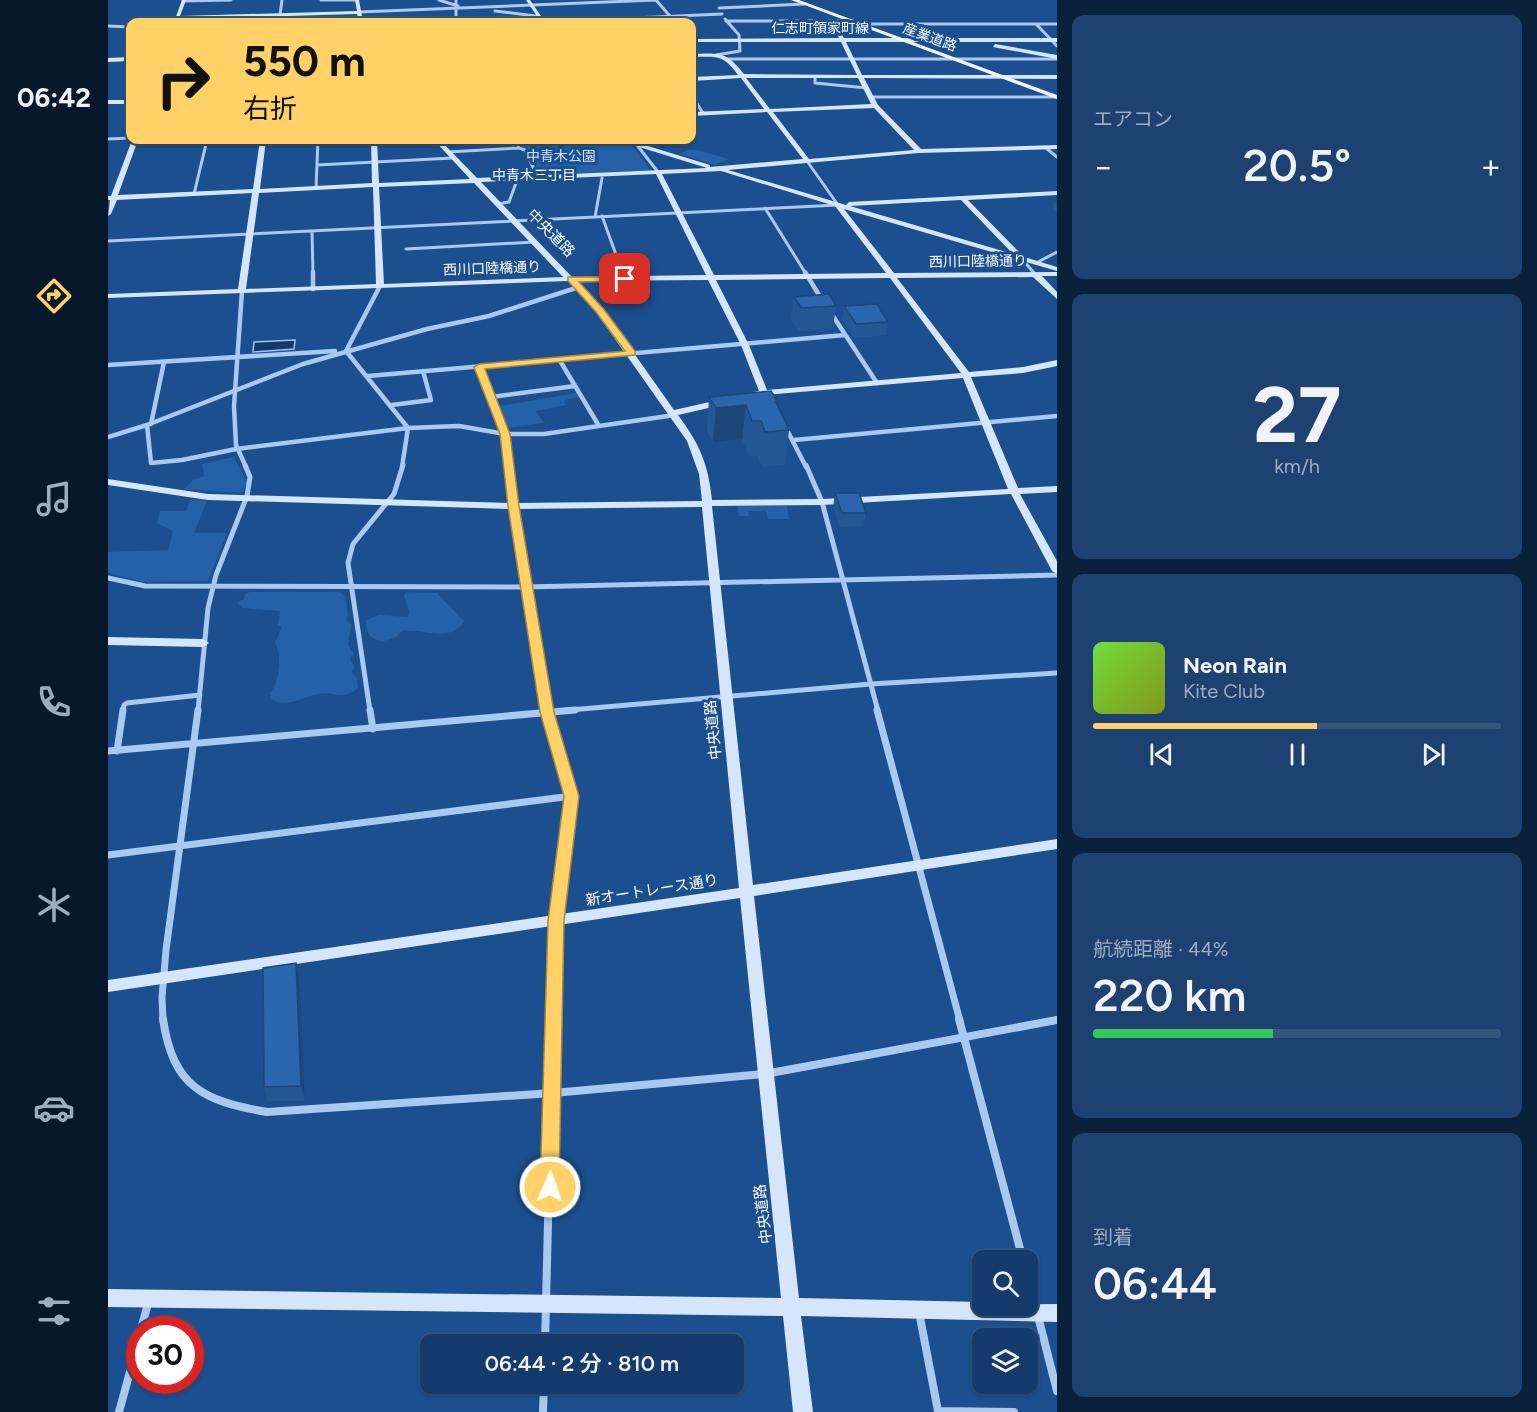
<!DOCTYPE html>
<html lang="ja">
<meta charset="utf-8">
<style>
:root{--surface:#143b6b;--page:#1d4271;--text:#f1f3f6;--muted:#9dadc1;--line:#33557e;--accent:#ffd166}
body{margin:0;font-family:Figtree,"Noto Sans JP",sans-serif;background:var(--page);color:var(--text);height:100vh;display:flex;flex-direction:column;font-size:22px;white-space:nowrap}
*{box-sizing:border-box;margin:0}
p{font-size:20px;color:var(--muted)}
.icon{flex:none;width:33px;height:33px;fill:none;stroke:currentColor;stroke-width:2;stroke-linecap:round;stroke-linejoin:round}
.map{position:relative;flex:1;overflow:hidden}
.panel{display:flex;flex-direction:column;gap:15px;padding:15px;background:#0b203b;width:480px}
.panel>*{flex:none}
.hud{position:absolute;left:18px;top:18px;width:570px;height:126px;border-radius:12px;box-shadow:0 2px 4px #0004,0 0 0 2px var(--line);background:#ffd166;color:#111;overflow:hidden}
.tools{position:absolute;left:864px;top:1250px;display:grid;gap:12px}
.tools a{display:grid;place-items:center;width:66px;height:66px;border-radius:12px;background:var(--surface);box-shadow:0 2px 4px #0004,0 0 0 2px var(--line);font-size:30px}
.speed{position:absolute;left:18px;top:1316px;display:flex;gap:12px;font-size:30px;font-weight:700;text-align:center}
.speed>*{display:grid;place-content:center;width:78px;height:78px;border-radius:50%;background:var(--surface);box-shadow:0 2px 4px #0004,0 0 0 2px var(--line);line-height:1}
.speed .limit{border:9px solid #d22;background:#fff;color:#111}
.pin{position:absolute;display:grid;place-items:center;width:51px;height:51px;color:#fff;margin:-26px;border-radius:12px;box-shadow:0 3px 9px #0006}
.me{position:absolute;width:66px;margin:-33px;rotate:2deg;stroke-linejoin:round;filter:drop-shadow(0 0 4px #0008)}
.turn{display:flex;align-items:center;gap:21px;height:126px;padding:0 18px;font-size:27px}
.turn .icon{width:78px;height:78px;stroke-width:2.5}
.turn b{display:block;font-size:42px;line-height:51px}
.big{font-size:45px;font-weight:600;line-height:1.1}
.panel .tile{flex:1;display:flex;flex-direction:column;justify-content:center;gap:9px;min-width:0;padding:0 21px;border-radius:12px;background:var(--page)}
.panel .dial{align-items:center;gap:0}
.dial b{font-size:78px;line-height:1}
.song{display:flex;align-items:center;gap:18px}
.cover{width:72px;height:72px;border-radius:9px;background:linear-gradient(135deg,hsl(100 70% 55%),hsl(70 70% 35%))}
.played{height:6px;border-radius:3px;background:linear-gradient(90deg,var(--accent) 55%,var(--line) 55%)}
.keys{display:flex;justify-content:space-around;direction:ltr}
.heat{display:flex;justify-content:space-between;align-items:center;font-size:33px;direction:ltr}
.charge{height:9px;border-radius:4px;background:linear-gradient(90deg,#34c759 44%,var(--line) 0)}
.trip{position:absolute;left:312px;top:1334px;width:324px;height:60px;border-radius:12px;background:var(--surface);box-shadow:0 2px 4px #0004,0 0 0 2px var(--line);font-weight:600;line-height:60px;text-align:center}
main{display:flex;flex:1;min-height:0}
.menu{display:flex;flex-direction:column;width:108px;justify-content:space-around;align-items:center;background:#08182b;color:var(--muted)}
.menu .icon{width:42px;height:42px}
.menu .selected{color:var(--accent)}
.menu b{font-size:27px;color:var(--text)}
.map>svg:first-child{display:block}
</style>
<main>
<nav class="menu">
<b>06:42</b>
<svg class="icon selected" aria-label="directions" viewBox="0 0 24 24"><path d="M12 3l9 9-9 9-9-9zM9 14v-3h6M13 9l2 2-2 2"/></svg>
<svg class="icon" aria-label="music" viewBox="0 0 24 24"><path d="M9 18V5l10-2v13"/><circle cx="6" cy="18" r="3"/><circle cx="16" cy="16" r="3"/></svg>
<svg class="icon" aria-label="phone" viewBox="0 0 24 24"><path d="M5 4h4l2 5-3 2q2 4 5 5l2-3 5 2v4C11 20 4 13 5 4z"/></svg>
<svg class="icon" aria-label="climate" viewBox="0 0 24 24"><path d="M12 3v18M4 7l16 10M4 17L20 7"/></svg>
<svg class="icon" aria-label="car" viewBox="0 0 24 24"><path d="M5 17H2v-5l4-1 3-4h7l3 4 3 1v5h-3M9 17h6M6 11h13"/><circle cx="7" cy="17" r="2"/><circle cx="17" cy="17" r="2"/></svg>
<svg class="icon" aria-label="filters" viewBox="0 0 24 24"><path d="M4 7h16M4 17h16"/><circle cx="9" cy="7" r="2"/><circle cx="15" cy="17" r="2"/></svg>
</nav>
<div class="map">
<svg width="949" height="1412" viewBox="0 0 949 1412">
<rect width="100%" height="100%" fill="#1b4f8f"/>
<path fill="#2461a8" d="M411,140h104l7,2 20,28 -108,5 -3,-1 -10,-25 -8,-2z
M580,150h9l32,9 -14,6 -36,-11z
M468,393l3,4 -15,3 2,5 -30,6 8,12 -37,5 -7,-22z
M126,457l13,25 -5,11 -58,-4 9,-9 11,-4 -2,-12z
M82,500l17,1 -13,32h33l-19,48 -65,1 -35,-9v-21l60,-2 5,-19 -16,-8 3,-12h26z
M629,506h50l2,13h-21l-2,-8h-18l1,5h-10z
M142,592h89l6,4 3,19 -2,5 5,5 -3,20 6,9 -4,5 5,9 -4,4 6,6 1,10c-18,14 -22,2 -40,6 -17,3 -29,14 -46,6l-2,-7c10,-12 12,-37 5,-51l7,-15 -4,-2 2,-14 -37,-3 -5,-5 6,-4 1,-5z
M298,592l31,1 27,28c-13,23 -42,7 -62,10 -12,16 -39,12 -36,-11l13,-5 29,2 1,-6 -5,-15z"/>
<path fill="#123a6d" stroke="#9cc4f0" stroke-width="1.5" d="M187,340l-1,9 -41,3 1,-10z"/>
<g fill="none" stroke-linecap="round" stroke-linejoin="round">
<path stroke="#a9c9ee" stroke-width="3" d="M213,0h36
M331,0l19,6
M348,0v22
M548,0l19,22
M75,1l48,-1
M611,8l85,-4
M387,11l41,5
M251,12l297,-12
M618,21h127
M171,22l3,-22
M435,22l179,-8
M752,24h197
M928,24l21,22
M0,26l22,1
M608,55l24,-4 -1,-16 -14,-16
M619,59h330
M707,77v6l52,5
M584,96l11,17
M763,97h186
M0,139l22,-1
M408,140l3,8 6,2 13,28
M525,140l25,32
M938,148l11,9
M340,152l71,-4
M699,161l31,44
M209,165l136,-7
M208,188l2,-48
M86,194l12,-50
M389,204l12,-2 7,-19 -6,-4
M657,208l41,66
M494,216l21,58
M487,217l7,-39
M204,231l1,43
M0,241l730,-36
M298,249l128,-7
M914,259l13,15
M928,263l21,-11"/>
<path stroke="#a9c9ee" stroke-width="4.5" d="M205,272v17
M515,272l2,7
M697,272l17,28
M134,291l-8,115 2,39 10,22
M723,313l46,70
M238,351l62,77 -6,39
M238,351l34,-65
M451,359l40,67
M0,365l227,-14
M371,367l26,67 4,33
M260,376l477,-41
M383,397l84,-11
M284,405l39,-5 -8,-29
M43,424l13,-62
M39,425l4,38 31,-3 54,-11 172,-21 51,-2 46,8h39l131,-19
M677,426l21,41
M0,437l39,-12 156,-61 124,-35 62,-13 90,-29
M686,440l263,-24"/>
<path stroke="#a9c9ee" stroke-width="5" d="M401,465l38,246
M698,465l16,37 56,209
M0,578l37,8 381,1 531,-12
M15,711l1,-6 3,-2 73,-8
M90,711l10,-103 8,-33 31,-79 3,-19 -5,-12
M262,711l-22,-148 5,-19 41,-50 9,-29
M450,711l313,-27 186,-11"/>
<path stroke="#a9c9ee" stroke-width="7" d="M262,710l3,19
M439,710l25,86 -16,125 -3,100
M769,710l83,311
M0,751l467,-41
M9,751l6,-41
M0,855l464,-59
M55,1021l-1,-24 4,-47 32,-240
M944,1021l5,-1"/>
<path stroke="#a9c9ee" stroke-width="8" d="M55,1019c10,68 40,82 104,93l286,-19 212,-19 292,-54
M851,1019l64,241
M920,1277l29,114
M811,1312l19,99 76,1
M33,1329l8,-29
M437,1344l8,-325
M11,1412l21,-77
M435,1412l1,-29"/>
<path fill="#d6e6fa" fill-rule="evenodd" d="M74,0h4l-6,16 177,-5 -2,-11h4l4,22h-4l-2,-8 -178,5 -1,3h-4z
M418,0h4l15,22h-4z
M725,20l11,18h213v4h-211l16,33h195v4l-193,-1 14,27 43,44 136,-4v4l-138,4 -191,17 118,35 3,-3 208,-11v4l-89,5 56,57 33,10v4l-213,-62 50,64 163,-1v4h-15l15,16v7l-24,-22 -136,1 72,94 54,-5 34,-7v6l-34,7 -52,4 47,111 39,-2v6l-37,2 37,67v13l-5,-3 -41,-77 -189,11 -110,1 41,379 304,-46v10l-303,47 45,402 183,4v3l75,-1v18l-256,-6 12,96h-20l-10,-96 -675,-9v-18l673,9 -41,-400 -632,94v-12l631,-92 -37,-381 -188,2 -306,-9 -100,-15v-6l100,15 306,9 188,-2 -3,-27 -12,-33 -91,-129 -28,-31 -460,17v-4l130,-5 14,-96 -135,7 -6,14 -3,2 2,-16h-2v-4h3l21,-56h6l-20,55 135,-6 7,-49h6l-6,49 112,-6 -1,-43h6l2,43 91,-4 -36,-39h6l37,38 230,-10 -71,-22 2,-3 72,22v2l93,-8 -36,-47 -75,4v-4l72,-3 -23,-31 -49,3v-4l46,-2c-15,-21 -21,-18 -46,-18v-3c28,-1 34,-3 52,20l113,1 -16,-33h-149v-3l147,-1 -8,-17zM638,78h112l13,26 -101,5zM766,108l40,42 -105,9 -36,-47zM613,171l114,35 51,67 -172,2 -52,-101zM548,174l50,101 -134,2 -91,-95zM366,183l89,94 -179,7 -5,-97zM265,187l3,97 -130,5 13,-96zM853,200l52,54 -163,-48zM782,278l71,95 -194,17 -18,-45 -33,-65zM600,280l33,65 18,46 -5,1v4l209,-18 45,111 -186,10 -110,1c-4,-37 -12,-55 -34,-85l48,-11 1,-2 -4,-3 -49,11 -72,-102 -26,-27z
M887,44l62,11v4l-64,-12z
M22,57v4l-22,1v-4z
M0,100h22v4h-22z
M0,637l95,2 6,4 -6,4 -95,-2z"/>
<path fill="#f0f6ff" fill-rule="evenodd" d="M683,0h8l258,95v4z"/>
</g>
<path fill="#245895" d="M946,202h3v11l-4,-4z
M686,297l42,9 -3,23 -35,2 -7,-12z
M736,306l44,16 -2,13 -32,3 -12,-18z
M601,397l69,9 11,24 -4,35 -23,2 -5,-11h-8l-7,-17 -29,3 -6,-11z
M727,493l31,20 -3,13 -23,1 -7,-20z
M188,963l3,15 6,123h-37l-4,-14z"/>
<path fill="#1d4779" d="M638,405l-4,34 -29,3 3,-34z
M188,963l3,15 6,123 -4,-15z"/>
<path fill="#2a66ad" stroke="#1d4779" stroke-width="1.5" d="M304,20h39l1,2h-41z
M721,294l7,12 -35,2 -7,-11z
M769,304l11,18 -32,2 -12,-18z
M663,391l7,11h-2l13,28 -24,2 -4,-11h-9l-6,-16 -30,3 -7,-11z
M727,493h24l7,20h-24z
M188,963l5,123 -37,1 -1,-119z"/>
<path fill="#ffd166" stroke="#a68842" stroke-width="1.5" d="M460,277h60l2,2 -5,2 -46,1 24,26 32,43v4l-150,14 25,65 9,72 35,206 25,84 -15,125 -5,266 -2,6 -7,3 -7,-3 -3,-6 8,-266 16,-125 -24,-84 -32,-206 -8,-72 -26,-67 5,-3 146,-13 -29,-39 -28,-31z"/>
<g text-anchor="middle" stroke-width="6" stroke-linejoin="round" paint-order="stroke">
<g font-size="14" fill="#fff" stroke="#1b4f8f">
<text x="712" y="33">仁志町領家町線</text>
<text transform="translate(822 37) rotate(20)" y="5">産業道路</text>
<text transform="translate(870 261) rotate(-1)" y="5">西川口陸橋通り</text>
<text transform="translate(384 268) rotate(-2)" y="5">西川口陸橋通り</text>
</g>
<g font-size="14" fill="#cfe3fa" stroke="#1b4f8f">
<text x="453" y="161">中青木公園</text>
</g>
<g font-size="14" fill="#fff" stroke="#1b4f8f">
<text x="426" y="180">中青木三丁目</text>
</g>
<g font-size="15" fill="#fff" stroke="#1b4f8f">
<text transform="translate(443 233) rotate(45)" y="5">中央道路</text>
<text transform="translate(605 730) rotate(-96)" y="5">中央道路</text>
<text transform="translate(544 890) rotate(-9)" y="5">新オートレース通り</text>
<text transform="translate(655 1214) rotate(-97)" y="5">中央道路</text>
</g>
</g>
</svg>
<div class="tools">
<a><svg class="icon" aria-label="search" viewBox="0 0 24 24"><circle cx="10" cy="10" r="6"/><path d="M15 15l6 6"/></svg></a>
<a><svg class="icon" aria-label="layers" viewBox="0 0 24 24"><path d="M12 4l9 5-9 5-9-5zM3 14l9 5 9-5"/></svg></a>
</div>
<div class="speed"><div class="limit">30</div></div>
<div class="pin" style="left:517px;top:279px;background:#d93025"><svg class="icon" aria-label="arrive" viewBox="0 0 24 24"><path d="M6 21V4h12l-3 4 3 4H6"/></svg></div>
<svg class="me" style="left:442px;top:1187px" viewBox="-20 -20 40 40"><circle r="17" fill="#ffd166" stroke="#fff" stroke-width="3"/><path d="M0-11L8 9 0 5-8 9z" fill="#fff"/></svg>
<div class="trip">06:44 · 2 分 · 810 m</div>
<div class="hud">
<div class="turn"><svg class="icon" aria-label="right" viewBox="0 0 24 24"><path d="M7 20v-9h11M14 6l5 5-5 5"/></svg><div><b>550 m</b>右折</div></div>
</div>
</div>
<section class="panel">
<div class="tile"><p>エアコン</p>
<div class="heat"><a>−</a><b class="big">20.5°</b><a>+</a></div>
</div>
<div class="tile dial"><b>27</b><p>km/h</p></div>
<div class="tile">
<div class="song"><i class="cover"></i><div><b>Neon Rain</b><p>Kite Club</p></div></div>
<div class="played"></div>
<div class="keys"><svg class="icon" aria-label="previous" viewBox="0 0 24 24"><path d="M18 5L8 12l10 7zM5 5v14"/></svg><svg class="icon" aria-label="pause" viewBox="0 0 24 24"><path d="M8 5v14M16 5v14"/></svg><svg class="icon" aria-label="next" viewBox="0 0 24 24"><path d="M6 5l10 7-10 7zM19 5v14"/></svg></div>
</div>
<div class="tile"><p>航続距離 · 44%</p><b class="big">220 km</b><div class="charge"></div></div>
<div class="tile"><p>到着</p><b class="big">06:44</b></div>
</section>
</main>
